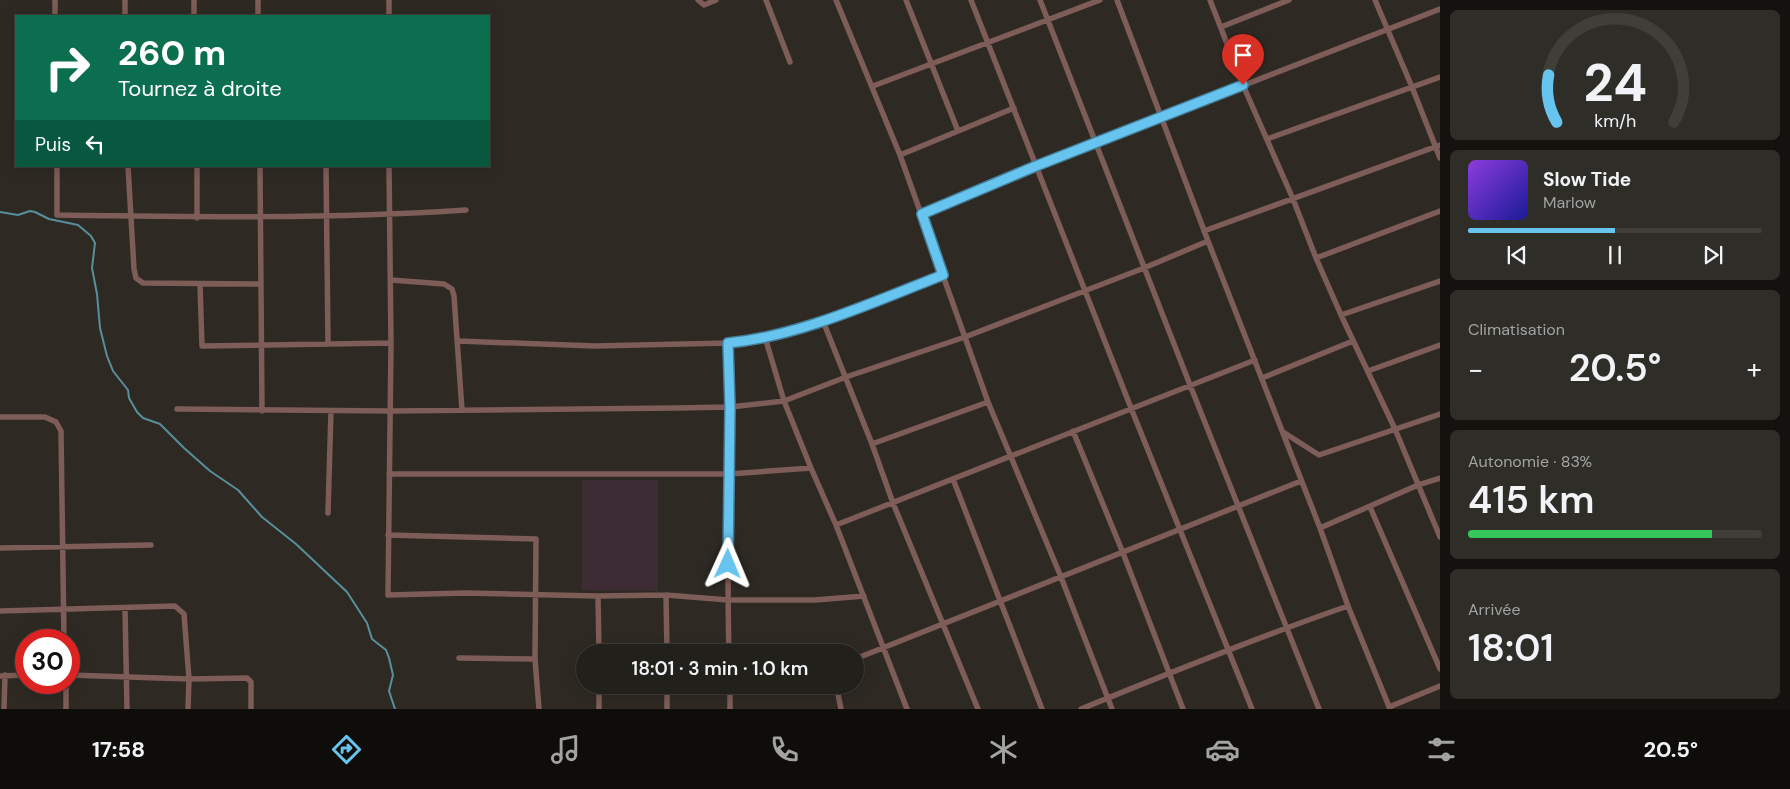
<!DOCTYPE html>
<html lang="fr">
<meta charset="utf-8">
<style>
:root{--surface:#22201a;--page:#2e2d27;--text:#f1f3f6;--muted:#a2a3a2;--line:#3f3e39;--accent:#67c4ef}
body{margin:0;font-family:"DM Sans",sans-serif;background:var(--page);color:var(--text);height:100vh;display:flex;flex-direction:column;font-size:19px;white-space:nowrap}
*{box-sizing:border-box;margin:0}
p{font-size:16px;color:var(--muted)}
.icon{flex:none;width:28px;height:28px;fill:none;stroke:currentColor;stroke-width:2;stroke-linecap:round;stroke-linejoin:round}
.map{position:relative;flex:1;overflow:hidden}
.details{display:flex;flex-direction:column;gap:10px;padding:10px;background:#13120e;width:350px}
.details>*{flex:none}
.banner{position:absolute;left:15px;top:15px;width:475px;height:152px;border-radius:0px;box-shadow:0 2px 12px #0003,0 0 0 1px var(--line);background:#0b6e4f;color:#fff;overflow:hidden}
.speed{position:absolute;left:15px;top:629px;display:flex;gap:10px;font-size:25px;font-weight:700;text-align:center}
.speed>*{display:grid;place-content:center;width:65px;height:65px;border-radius:50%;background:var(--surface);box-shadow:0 2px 12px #0003,0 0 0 1px var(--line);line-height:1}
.speed .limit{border:8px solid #d22;background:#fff;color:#111}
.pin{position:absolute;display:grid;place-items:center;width:42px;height:42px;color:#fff;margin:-51px -21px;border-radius:50% 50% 50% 0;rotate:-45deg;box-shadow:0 0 5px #0007}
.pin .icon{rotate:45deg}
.me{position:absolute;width:55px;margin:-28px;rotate:1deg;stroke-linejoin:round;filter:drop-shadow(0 0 4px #0008)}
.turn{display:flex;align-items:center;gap:18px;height:105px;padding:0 20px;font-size:22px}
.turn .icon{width:65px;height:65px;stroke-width:2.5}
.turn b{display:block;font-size:35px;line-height:42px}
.then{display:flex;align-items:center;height:48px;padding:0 20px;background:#0003;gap:10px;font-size:19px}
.big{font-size:38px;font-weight:600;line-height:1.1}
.details .widget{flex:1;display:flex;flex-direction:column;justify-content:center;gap:8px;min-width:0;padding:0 18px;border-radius:8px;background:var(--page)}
.details .dial{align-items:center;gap:0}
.dial svg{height:130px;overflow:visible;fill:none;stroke:var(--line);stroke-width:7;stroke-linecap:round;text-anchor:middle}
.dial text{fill:var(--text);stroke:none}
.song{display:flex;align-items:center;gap:15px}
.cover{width:60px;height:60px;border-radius:8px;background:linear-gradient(135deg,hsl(270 70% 55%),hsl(240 70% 35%))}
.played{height:5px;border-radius:2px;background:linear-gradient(90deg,var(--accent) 50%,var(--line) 50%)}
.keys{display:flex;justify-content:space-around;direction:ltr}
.heat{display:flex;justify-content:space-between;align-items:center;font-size:28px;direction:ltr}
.charge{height:8px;border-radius:4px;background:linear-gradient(90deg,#34c759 83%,var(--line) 0)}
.trip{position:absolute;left:576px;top:644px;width:288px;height:50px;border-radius:25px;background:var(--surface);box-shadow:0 2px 12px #0003,0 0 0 1px var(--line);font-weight:600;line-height:50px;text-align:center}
.dock{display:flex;height:80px;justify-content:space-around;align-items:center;background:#0e0d0a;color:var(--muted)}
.dock .icon{width:35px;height:35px}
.dock .on{color:var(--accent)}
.dock b{font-size:22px;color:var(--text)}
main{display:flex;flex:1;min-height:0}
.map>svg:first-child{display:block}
</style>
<main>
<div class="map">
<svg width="1440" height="709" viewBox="0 0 1440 709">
<rect width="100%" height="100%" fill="#2e2a23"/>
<path fill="#3e2c35" d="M582,480h76v111l-76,-1z"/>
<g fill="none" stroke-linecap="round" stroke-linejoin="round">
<path stroke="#578f9c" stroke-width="2" d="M0,212l18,3 12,-4 5,1 14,7 29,6 13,11 4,7 -3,25 5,26 3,34 7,28 6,15 15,19 1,8 8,14 6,6 17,6 24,24 26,23 28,19 24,27 34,27 51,48 20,31 5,16 14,11 3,8 4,17 -4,16 6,18"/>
<path stroke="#7e5c58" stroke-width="5.5" d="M55,0v16
M125,0v16
M194,0v16
M258,0v16
M698,0l6,5 12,-5
M766,0l24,62
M836,0l64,155 88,247 73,175 51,132
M906,0l52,131
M971,0l160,408 121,301
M1040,0l150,385 129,324
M1117,0l91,241 112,287 28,78 42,103
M1210,0l33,85 50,114 23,59 25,57 54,114 45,108
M1375,0l37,87 28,71
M389,16v-16
M1221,27l68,-27
M873,86l227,-86
M1267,139l173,-62
M900,155l114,-47
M57,166v49c136,2 273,4 409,-5
M128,166l6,103 2,9 7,5 118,1
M197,166v52
M260,166l2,245
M326,166l2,178
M389,166l2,177 -3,252 77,-2 133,3 68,-1 62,5h87l49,-4
M922,214l114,-48 404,-157
M1204,231l236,-86
M1316,258l124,-47
M391,280l53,4 8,5 2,7 8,114
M200,284l2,62 189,-3
M1341,315l99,-34
M823,321l49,123 21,59 85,206
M765,337l19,64 27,67 25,57 71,184
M458,341l137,5 133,-3c75,-7 146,-41 215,-68
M728,343c3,103 -2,206 1,309
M1368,371l72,-26
M1262,378l91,-37
M177,409l214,2 285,-3 54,-1 54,-6 62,-24 119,-40 179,-69 64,-27
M0,417h45l11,5 5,9 3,209
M1073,431l50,122 60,156
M1283,432l36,23 121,-41
M872,444l116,-42
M389,474h340l82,-6
M953,479l89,230
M1370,507l70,162
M328,513l3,-102
M836,525l419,-165
M1320,528l98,-43 22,-7
M388,535l148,4 -1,120 4,50
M0,548l151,-3
M666,595l1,57
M598,596l1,56
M125,608l2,101
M0,611l175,-5 9,8 5,65 -1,30
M459,658l76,1
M855,659l446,-178
M69,675l120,4 58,-1 4,4v27
M0,676l26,-1
M66,682v27
M599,685v24
M667,685v24
M730,685v24
M841,685l-3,9 3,15
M1389,707l51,-21
M4,709l1,-34
M1081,709c88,-36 177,-72 267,-103"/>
</g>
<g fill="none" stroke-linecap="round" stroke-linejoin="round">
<defs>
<path id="route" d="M728,564l2,-157 -2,-64c73,-7 147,-42 215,-68l-21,-61 114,-48 207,-81"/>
</defs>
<use href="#route" stroke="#437f9b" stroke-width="12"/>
<use href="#route" stroke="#67c4ef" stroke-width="9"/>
</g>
</svg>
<div class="speed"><div class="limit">30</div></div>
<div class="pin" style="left:1243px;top:85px;background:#d93025"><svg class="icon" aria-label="arrive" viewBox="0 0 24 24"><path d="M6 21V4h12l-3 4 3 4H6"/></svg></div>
<svg class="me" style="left:728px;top:564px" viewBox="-20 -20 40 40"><path d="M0-17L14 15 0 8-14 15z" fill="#67c4ef" stroke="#fff" stroke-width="4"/></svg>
<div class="trip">18:01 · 3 min · 1.0 km</div>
<div class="banner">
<div class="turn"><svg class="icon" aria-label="right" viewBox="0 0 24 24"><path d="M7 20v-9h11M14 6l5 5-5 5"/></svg><div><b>260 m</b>Tournez à droite</div></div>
<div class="then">Puis<svg class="icon" aria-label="left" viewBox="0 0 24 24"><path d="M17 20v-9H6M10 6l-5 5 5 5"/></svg></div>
</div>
</div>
<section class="details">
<div class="widget dial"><svg viewBox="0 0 100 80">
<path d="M14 69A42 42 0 1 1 86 69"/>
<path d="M14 69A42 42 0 0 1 9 40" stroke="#67c4ef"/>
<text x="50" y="56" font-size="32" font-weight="700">24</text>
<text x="50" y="72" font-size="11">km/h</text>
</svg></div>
<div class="widget">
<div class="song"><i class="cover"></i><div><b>Slow Tide</b><p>Marlow</p></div></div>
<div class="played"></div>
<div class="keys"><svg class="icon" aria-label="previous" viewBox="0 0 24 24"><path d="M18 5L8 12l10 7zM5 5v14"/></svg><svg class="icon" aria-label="pause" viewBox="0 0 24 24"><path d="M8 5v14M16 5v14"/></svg><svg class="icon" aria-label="next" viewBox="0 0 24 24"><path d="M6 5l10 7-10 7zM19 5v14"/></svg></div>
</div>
<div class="widget"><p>Climatisation</p>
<div class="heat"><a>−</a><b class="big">20.5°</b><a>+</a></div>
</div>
<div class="widget"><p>Autonomie · 83%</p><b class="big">415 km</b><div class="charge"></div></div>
<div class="widget"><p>Arrivée</p><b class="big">18:01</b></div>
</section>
</main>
<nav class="dock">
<b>17:58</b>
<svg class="icon on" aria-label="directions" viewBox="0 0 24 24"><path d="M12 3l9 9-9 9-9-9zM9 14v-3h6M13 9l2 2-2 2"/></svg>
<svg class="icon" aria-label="music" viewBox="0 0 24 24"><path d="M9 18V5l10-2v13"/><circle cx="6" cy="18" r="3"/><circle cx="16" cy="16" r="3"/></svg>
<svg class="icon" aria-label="phone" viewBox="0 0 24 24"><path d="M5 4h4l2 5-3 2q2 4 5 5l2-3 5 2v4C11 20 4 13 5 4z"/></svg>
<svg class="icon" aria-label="climate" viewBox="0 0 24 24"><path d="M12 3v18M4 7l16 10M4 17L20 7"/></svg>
<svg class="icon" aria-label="car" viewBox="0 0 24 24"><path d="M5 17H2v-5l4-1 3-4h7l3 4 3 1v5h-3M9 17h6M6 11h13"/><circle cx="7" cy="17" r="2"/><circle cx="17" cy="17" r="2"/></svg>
<svg class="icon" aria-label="filters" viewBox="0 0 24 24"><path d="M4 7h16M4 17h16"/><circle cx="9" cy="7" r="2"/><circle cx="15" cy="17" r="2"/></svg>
<b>20.5°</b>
</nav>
